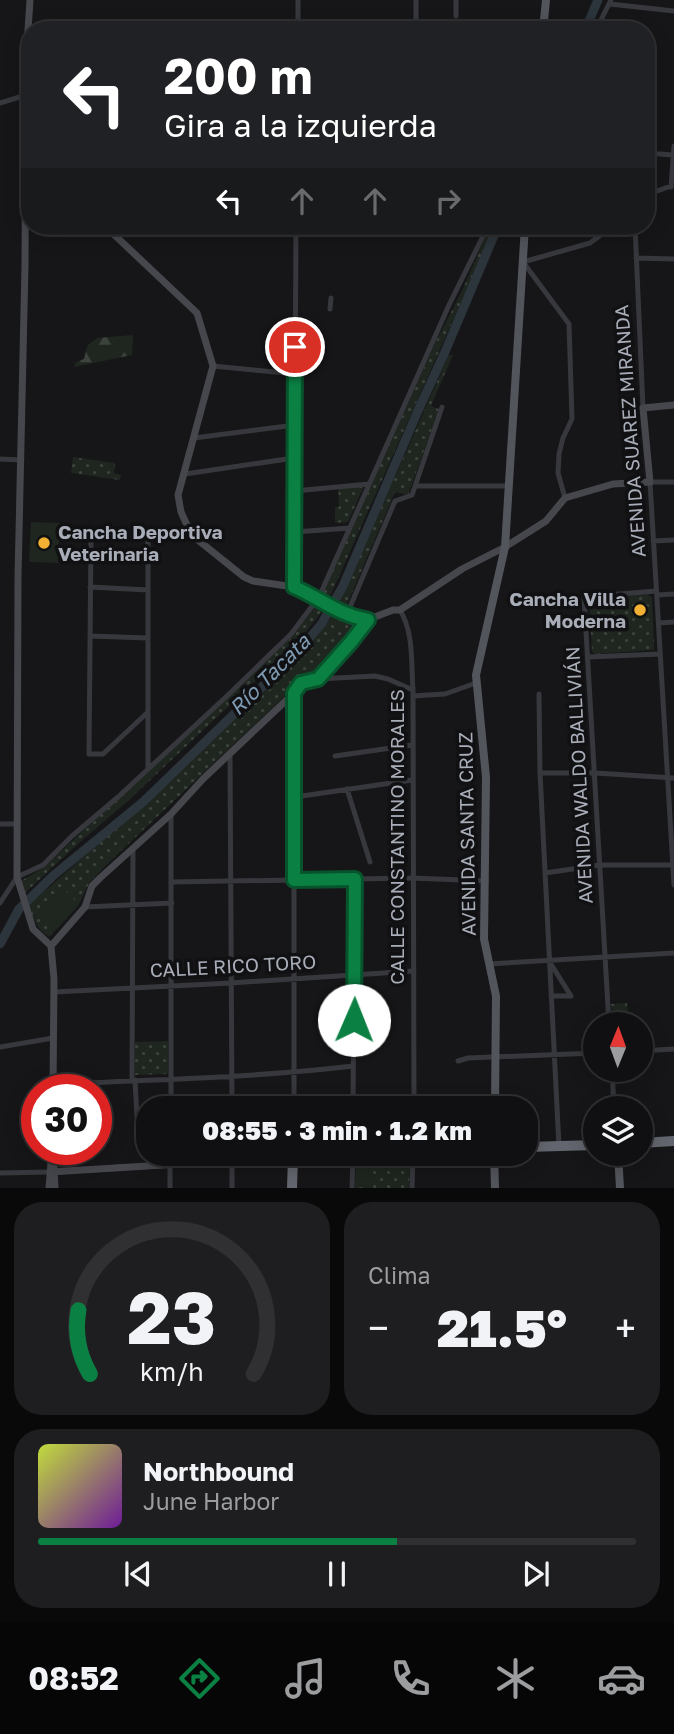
<!DOCTYPE html>
<html lang="es">
<meta charset="utf-8">
<style>
:root{--surface:#101012;--page:#1e1e20;--text:#f1f3f6;--muted:#9c9d9f;--line:#303032;--accent:#0b8043}
body{margin:0;font-family:"Golos Text",sans-serif;background:var(--page);color:var(--text);height:100vh;display:flex;flex-direction:column;font-size:26px;white-space:nowrap}
*{box-sizing:border-box;margin:0}
p{font-size:23px;color:var(--muted)}
.icon{flex:none;width:38px;height:38px;fill:none;stroke:currentColor;stroke-width:2;stroke-linecap:round;stroke-linejoin:round}
.map{position:relative;height:1188px;overflow:hidden}
.drawer{display:flex;flex-direction:column;gap:14px;padding:14px;background:#09090a;flex:1}
.drawer>*{flex:none}
.top-card{position:absolute;left:21px;top:21px;width:634px;height:214px;border-radius:28px;box-shadow:0 4px 18px #0003,0 0 0 2px var(--line);background:#202124;color:#fff;overflow:hidden}
.needle{width:46px;rotate:1deg}
.buttons{position:absolute;left:583px;top:1012px;display:grid;gap:14px}
.buttons a{display:grid;place-items:center;width:70px;height:70px;border-radius:50%;background:var(--surface);box-shadow:0 4px 18px #0003,0 0 0 2px var(--line);font-size:35px}
.speed{position:absolute;left:21px;top:1074px;display:flex;gap:14px;font-size:35px;font-weight:700;text-align:center}
.speed>*{display:grid;place-content:center;width:91px;height:91px;border-radius:50%;background:var(--surface);box-shadow:0 4px 18px #0003,0 0 0 2px var(--line);line-height:1}
.speed .limit{border:10px solid #d22;background:#fff;color:#111}
.pin{position:absolute;display:grid;place-items:center;width:60px;height:60px;color:#fff;margin:-30px;border:4px solid #fff;border-radius:50%;box-shadow:0 2px 7px #0007}
.me{position:absolute;width:77px;margin:-38px;rotate:1deg;stroke-linejoin:round;filter:drop-shadow(0 0 5px #0008)}
.turn{display:flex;align-items:center;gap:24px;height:147px;padding:0 28px;font-size:32px}
.turn .icon{width:91px;height:91px;stroke-width:2.5}
.turn b{display:block;font-size:49px;line-height:60px}
.lanes{display:flex;align-items:center;height:66px;padding:0 28px;background:#0003;justify-content:center;gap:35px;direction:ltr}
.lanes .off{opacity:.35}
.big{font-size:52px;font-weight:800;line-height:1.1}
.drawer .tile{flex:1;display:flex;flex-direction:column;justify-content:center;gap:10px;min-width:0;padding:0 24px;border-radius:28px;background:var(--page)}
.drawer .dial{align-items:center;gap:0}
.dial svg{height:182px;overflow:visible;fill:none;stroke:var(--line);stroke-width:7;stroke-linecap:round;text-anchor:middle}
.dial text{fill:var(--text);stroke:none}
.song{display:flex;align-items:center;gap:21px}
.cover{width:84px;height:84px;border-radius:10px;background:linear-gradient(135deg,hsl(70 70% 55%),hsl(280 70% 35%))}
.played{height:7px;border-radius:4px;background:linear-gradient(90deg,var(--accent) 60%,var(--line) 60%)}
.keys{display:flex;justify-content:space-around;direction:ltr}
.heat{display:flex;justify-content:space-between;align-items:center;font-size:38px;direction:ltr}
.drawer .tiles{flex:1;display:grid;gap:14px;grid-template-columns:1fr 1fr}
.tile:last-child{grid-column:span 2}
.trip{position:absolute;left:136px;top:1096px;width:402px;height:70px;border-radius:28px;background:var(--surface);box-shadow:0 4px 18px #0003,0 0 0 2px var(--line);font-weight:800;line-height:70px;text-align:center}
.dock{display:flex;height:112px;justify-content:space-around;align-items:center;background:#060607;color:var(--muted)}
.dock .icon{width:49px;height:49px}
.dock .current{color:var(--accent)}
.dock b{font-size:32px;color:var(--text)}
.map>svg:first-child{display:block}
</style>
<div class="map">
<svg width="674" height="1188" viewBox="0 0 674 1188">
<defs>
<pattern id="grass-dots" width="8" height="8" patternUnits="userSpaceOnUse" patternTransform="scale(1.75)"><rect width="8" height="8" fill="#1e261f"/><path d="M2 2h.1M6 6h.1" fill="none" stroke="#3c433d" stroke-width="1.8" stroke-linecap="round"/></pattern>
<pattern id="forest-firs" width="22" height="20" patternUnits="userSpaceOnUse" patternTransform="scale(1.75)"><rect width="22" height="20" fill="#1e261f"/><path d="M5 1l3.5 6h-7zM16 11l3.5 6h-7z" fill="#3c433d"/></pattern>
</defs>
<rect width="100%" height="100%" fill="#161618"/>
<path fill="url(#grass-dots)" d="M490,226h5l-167,375 -6,-6 113,-252 27,-52z
M449,355h4l-22,51 8,3 -31,86 -13,-3 -50,117 -10,-3 21,-42z
M73,457l42,6 -1,10 7,2 -1,5 -49,-7z
M364,486l-16,36 -13,1v-16h4l-1,-20z
M647,594l5,3 2,53 -59,4 -3,-2 -3,-51 3,-2z
M319,602l6,6 -25,31 -171,161 -50,43 -54,50 -4,-12 23,-14 247,-230z
M335,613l25,9 -12,17 -35,36 -18,1 -7,17 -184,174 -15,16 -11,23 -29,31c-12,-7 -16,-20 -21,-32 65,-54 125,-112 187,-170 42,-39 86,-76 120,-122z
M627,1003l2,21h-16l-2,-20z
M168,1041v33l-33,1v-33z
M404,1155l6,6 -1,27h-54l1,-31z"/>
<path fill="url(#forest-firs)" d="M133,335l-1,20 -58,12 2,-5 8,-3 3,-13 10,-8z"/>
<path fill="#1e261f" d="M31,522l29,1 -2,40 -29,-1z
M62,887l13,13 -24,24 -13,-13z
M358,1163l15,1v23h-15z"/>
<g fill="none" stroke-linecap="round" stroke-linejoin="round">
<path stroke="#2c353c" stroke-width="9" d="M585,30l13,-30
M0,944l19,-35 35,-34 89,-73 155,-150 24,-29 21,-37 74,-173 28,-61 53,-126"/>
<path stroke="#37383d" stroke-width="5" d="M298,0v30
M416,0v30
M610,4l64,7
M456,16v-16
M596,30l15,-30
M0,103l26,-8
M646,153l27,2
M671,187l3,-41
M646,195l25,-9
M635,226l8,182
M636,258l38,1
M330,309l1,-11
M213,366l82,8
M194,438l101,-13
M0,459l21,1
M185,474l109,-16
M674,482h-24l24,403
M416,486h93
M294,491l75,-7
M565,498l-7,-25 1,-19 4,-16 9,-19 -3,-95 -46,-62 67,-19 23,-17
M294,532l56,-4
M148,537v231
M653,541l21,-1
M90,587l58,3
M294,587l2,-361
M657,595l17,-1
M400,610c14,23 11,53 13,80l1,418
M347,614l48,-113 17,-6 30,-88
M659,623l15,-1
M90,636l58,2
M588,657l72,-3
M318,679l57,-3 13,3 25,11
M539,694l1,79 19,373
M413,696l32,-2 31,-11
M148,712l-45,42h-14l2,-217h95l7,-4
M230,754l2,354
M335,756l77,-11
M540,773h55l79,5
M347,789l23,73
M295,797l117,-17
M171,814v294
M0,824h16
M545,873l55,-8h73
M172,882l240,-4 74,3
M0,903l17,-26 26,-12 29,-29 46,-39 110,-102 63,-61 28,-37 130,-292 39,-79
M85,907l87,-4
M549,961l22,35
M489,964l185,-11
M54,992l177,-9 183,-12
M551,996h20
M609,1024l-25,-427 72,-6
M0,1047l53,-9
M640,1051l34,-2
M458,1061l10,-3 127,-5
M612,1069l2,39
M132,1080l1,-232
M135,1080l2,37
M54,1085c100,-6 199,-7 299,-19
M96,1101l2,21
M294,1108v-415
M353,1108l2,-229
M232,1153v35
M0,1173l50,-1
M170,1188v-35
M352,1188l1,-35
M412,1188l1,-35"/>
<path stroke="#45474d" stroke-width="7" d="M30,0l-4,60 -1,206 -7,311 -1,300 16,52 18,17 3,33 -1,111
M105,226l92,87 16,53 -35,129 3,17 5,11 12,17 46,37 9,4 41,6 25,10 8,9 40,14
M51,946l34,-39 7,-21 8,-8 71,-64 32,-35 91,-86 7,-10 17,-4 33,-37 16,-22 26,-10h7l62,-41 43,-22 41,-26 19,-23 48,-14 37,-2 -7,-74 31,-3
M54,1168l1,20
M50,1172l243,-15
M49,1188l3,-38"/>
<path stroke="#53555c" stroke-width="8" d="M543,30l3,-30
M495,1108l1,-112 -12,-57 2,-162 -10,-102 29,-128 20,-321
M494,1153l1,35
M618,1153l2,35"/>
<path stroke="#63666e" stroke-width="10" d="M640,1143l34,-2
M527,1147l68,-2
M292,1188l1,-31 56,-4"/>
</g>
<g fill="none" stroke-linecap="round" stroke-linejoin="round">
<defs>
<path id="route" d="M295,347l-1,240c26,11 44,28 74,33l-17,22 -33,37 -17,4 -7,10v187l61,-1 -1,141"/>
</defs>
<use href="#route" stroke="#07532c" stroke-width="18"/>
<use href="#route" stroke="#0b8043" stroke-width="12"/>
</g>
<g fill="#f2b134" stroke="#111113" stroke-width="2.5">
<circle cx="44" cy="543" r="7"/>
<circle cx="640" cy="610" r="7"/>
</g>
<g text-anchor="middle" stroke-width="7" stroke-linejoin="round" paint-order="stroke">
<g font-size="19" fill="#a8adb8" stroke="#111113">
<text transform="translate(630 431) rotate(-94)" y="7">AVENIDA SUAREZ MIRANDA</text>
<text transform="translate(579 775) rotate(-93)" y="7">AVENIDA WALDO BALLIVIÁN</text>
<text transform="translate(467 834) rotate(-91)" y="7">AVENIDA SANTA CRUZ</text>
<text transform="translate(397 837) rotate(-90)" y="7">CALLE CONSTANTINO MORALES</text>
<text transform="translate(233 966) rotate(-3)" y="7">CALLE RICO TORO</text>
</g>
<g font-size="19" font-weight="bold" fill="#a8adb8" stroke="#111113" text-anchor="start">
<text x="58" y="539">Cancha Deportiva<tspan x="58" dy="22">Veterinaria</tspan></text>
<text x="626" y="606" text-anchor="end">Cancha Villa<tspan x="626" dy="22">Moderna</tspan></text>
</g>
<g font-size="21" font-style="italic" fill="#7f9bb3" stroke="#111113">
<text transform="translate(270 675) rotate(-45)" y="7">Río Tacata</text>
</g>
</g>
</svg>
<div class="buttons">
<a><svg class="needle" viewBox="-14 -14 28 28"><path d="M0-13l5 13h-10z" fill="#e53935"/><path d="M0 13l5-13h-10z" fill="#9c9d9f"/></svg></a>
<a><svg class="icon" aria-label="layers" viewBox="0 0 24 24"><path d="M12 4l9 5-9 5-9-5zM3 14l9 5 9-5"/></svg></a>
</div>
<div class="speed"><div class="limit">30</div></div>
<div class="pin" style="left:295px;top:347px;background:#d93025"><svg class="icon" aria-label="arrive" viewBox="0 0 24 24"><path d="M6 21V4h12l-3 4 3 4H6"/></svg></div>
<svg class="me" style="left:354px;top:1020px" viewBox="-20 -20 40 40"><circle r="19" fill="#fff"/><path d="M0-13L10 11 0 6-10 11z" fill="#0b8043"/></svg>
<div class="trip">08:55 · 3 min · 1.2 km</div>
<div class="top-card">
<div class="turn"><svg class="icon" aria-label="left" viewBox="0 0 24 24"><path d="M17 20v-9H6M10 6l-5 5 5 5"/></svg><div><b>200 m</b>Gira a la izquierda</div></div>
<div class="lanes"><svg class="icon" aria-label="left" viewBox="0 0 24 24"><path d="M17 20v-9H6M10 6l-5 5 5 5"/></svg><svg class="icon off" aria-label="ahead" viewBox="0 0 24 24"><path d="M12 20V5M6 11l6-6 6 6"/></svg><svg class="icon off" aria-label="ahead" viewBox="0 0 24 24"><path d="M12 20V5M6 11l6-6 6 6"/></svg><svg class="icon off" aria-label="right" viewBox="0 0 24 24"><path d="M7 20v-9h11M14 6l5 5-5 5"/></svg></div>
</div>
</div>
<section class="drawer">
<div class="tiles">
<div class="tile dial"><svg viewBox="0 0 100 80">
<path d="M14 69A42 42 0 1 1 86 69"/>
<path d="M14 69A42 42 0 0 1 9 41" stroke="#0b8043"/>
<text x="50" y="56" font-size="32" font-weight="700">23</text>
<text x="50" y="72" font-size="11">km/h</text>
</svg></div>
<div class="tile"><p>Clima</p>
<div class="heat"><a>−</a><b class="big">21.5°</b><a>+</a></div>
</div>
<div class="tile">
<div class="song"><i class="cover"></i><div><b>Northbound</b><p>June Harbor</p></div></div>
<div class="played"></div>
<div class="keys"><svg class="icon" aria-label="previous" viewBox="0 0 24 24"><path d="M18 5L8 12l10 7zM5 5v14"/></svg><svg class="icon" aria-label="pause" viewBox="0 0 24 24"><path d="M8 5v14M16 5v14"/></svg><svg class="icon" aria-label="next" viewBox="0 0 24 24"><path d="M6 5l10 7-10 7zM19 5v14"/></svg></div>
</div>
</div>
</section>
<nav class="dock">
<b>08:52</b>
<svg class="icon current" aria-label="directions" viewBox="0 0 24 24"><path d="M12 3l9 9-9 9-9-9zM9 14v-3h6M13 9l2 2-2 2"/></svg>
<svg class="icon" aria-label="music" viewBox="0 0 24 24"><path d="M9 18V5l10-2v13"/><circle cx="6" cy="18" r="3"/><circle cx="16" cy="16" r="3"/></svg>
<svg class="icon" aria-label="phone" viewBox="0 0 24 24"><path d="M5 4h4l2 5-3 2q2 4 5 5l2-3 5 2v4C11 20 4 13 5 4z"/></svg>
<svg class="icon" aria-label="climate" viewBox="0 0 24 24"><path d="M12 3v18M4 7l16 10M4 17L20 7"/></svg>
<svg class="icon" aria-label="car" viewBox="0 0 24 24"><path d="M5 17H2v-5l4-1 3-4h7l3 4 3 1v5h-3M9 17h6M6 11h13"/><circle cx="7" cy="17" r="2"/><circle cx="17" cy="17" r="2"/></svg>
</nav>
